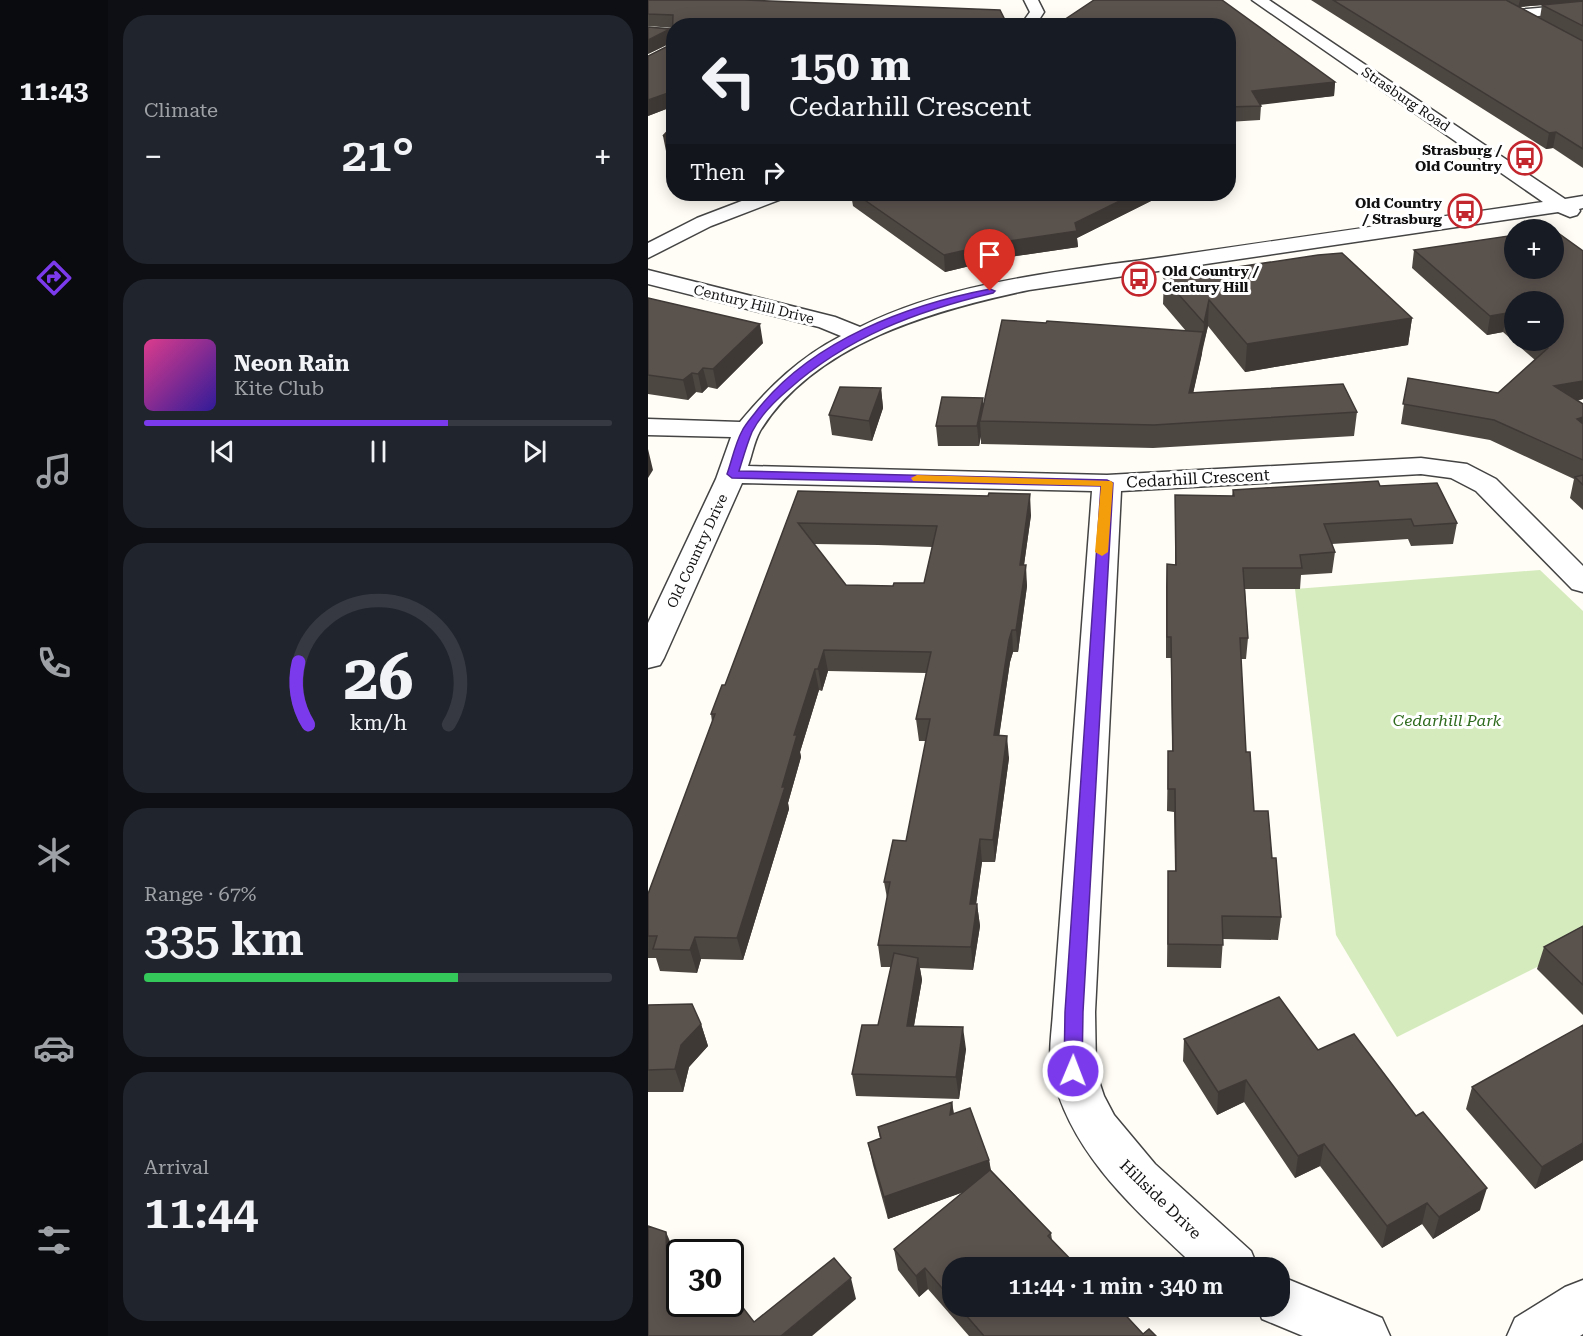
<!DOCTYPE html>
<meta charset="utf-8">
<style>
:root{--surface:#171b24;--page:#20242c;--text:#f1f3f6;--muted:#9ea1a6;--line:#363941;--accent:#7c3aed}
body{margin:0;font-family:"Roboto Serif",serif;background:var(--page);color:var(--text);height:100vh;display:flex;flex-direction:column;font-size:22px;white-space:nowrap}
*{box-sizing:border-box;margin:0}
p{font-size:20px;color:var(--muted)}
.icon{flex:none;width:33px;height:33px;fill:none;stroke:currentColor;stroke-width:2;stroke-linecap:round;stroke-linejoin:round}
.map{position:relative;flex:1;overflow:hidden}
.drawer{display:flex;flex-direction:column;gap:15px;padding:15px;background:#0d0f14;width:540px}
.drawer>*{flex:none}
.top-card{position:absolute;left:18px;top:18px;width:570px;height:183px;border-radius:24px;box-shadow:0 3px 15px #0003;background:#171b24;color:var(--text);overflow:hidden}
.controls{position:absolute;left:856px;top:219px;display:grid;gap:12px}
.controls a{display:grid;place-items:center;width:60px;height:60px;border-radius:50%;background:var(--surface);box-shadow:0 3px 15px #0003;font-size:30px}
.speed{position:absolute;left:18px;top:1239px;display:flex;gap:12px;font-size:30px;font-weight:700;text-align:center}
.speed>*{display:grid;place-content:center;width:78px;height:78px;border-radius:50%;background:var(--surface);box-shadow:0 3px 15px #0003;line-height:1}
.speed .limit{border:3px solid #111;border-radius:9px;background:#fff;color:#111}
.pin{position:absolute;display:grid;place-items:center;width:51px;height:51px;color:#fff;margin:-62px -26px;border-radius:50% 50% 50% 0;rotate:-45deg;box-shadow:0 0 6px #0007}
.pin .icon{rotate:45deg}
.me{position:absolute;width:66px;margin:-33px;rotate:1deg;stroke-linejoin:round;filter:drop-shadow(0 0 4px #0008)}
.turn{display:flex;align-items:center;gap:21px;height:126px;padding:0 24px;font-size:27px}
.turn .icon{width:78px;height:78px;stroke-width:2.5}
.turn b{display:block;font-size:42px;line-height:51px}
.then{display:flex;align-items:center;height:57px;padding:0 24px;background:#0003;gap:12px;font-size:22px}
.big{font-size:45px;font-weight:600;line-height:1.1}
.drawer .card{flex:1;display:flex;flex-direction:column;justify-content:center;gap:9px;min-width:0;padding:0 21px;border-radius:24px;background:var(--page)}
.drawer .dial{align-items:center;gap:0}
.dial svg{height:156px;overflow:visible;fill:none;stroke:var(--line);stroke-width:7;stroke-linecap:round;text-anchor:middle}
.dial text{fill:var(--text);stroke:none}
.song{display:flex;align-items:center;gap:18px}
.cover{width:72px;height:72px;border-radius:9px;background:linear-gradient(135deg,hsl(330 70% 55%),hsl(250 70% 35%))}
.played{height:6px;border-radius:3px;background:linear-gradient(90deg,var(--accent) 65%,var(--line) 65%)}
.keys{display:flex;justify-content:space-around;direction:ltr}
.heat{display:flex;justify-content:space-between;align-items:center;font-size:33px;direction:ltr}
.charge{height:9px;border-radius:4px;background:linear-gradient(90deg,#34c759 67%,var(--line) 0)}
.trip{position:absolute;left:294px;top:1257px;width:348px;height:60px;border-radius:24px;background:var(--surface);box-shadow:0 3px 15px #0003;font-weight:600;line-height:60px;text-align:center}
main{display:flex;flex:1;min-height:0}
.tabs{display:flex;flex-direction:column;width:108px;justify-content:space-around;align-items:center;background:#090b0e;color:var(--muted)}
.tabs .icon{width:42px;height:42px}
.tabs .selected{color:var(--accent)}
.tabs b{font-size:27px;color:var(--text)}
.map>svg:first-child{display:block}
</style>
<main>
<nav class="tabs">
<b>11:43</b>
<svg class="icon selected" aria-label="directions" viewBox="0 0 24 24"><path d="M12 3l9 9-9 9-9-9zM9 14v-3h6M13 9l2 2-2 2"/></svg>
<svg class="icon" aria-label="music" viewBox="0 0 24 24"><path d="M9 18V5l10-2v13"/><circle cx="6" cy="18" r="3"/><circle cx="16" cy="16" r="3"/></svg>
<svg class="icon" aria-label="phone" viewBox="0 0 24 24"><path d="M5 4h4l2 5-3 2q2 4 5 5l2-3 5 2v4C11 20 4 13 5 4z"/></svg>
<svg class="icon" aria-label="climate" viewBox="0 0 24 24"><path d="M12 3v18M4 7l16 10M4 17L20 7"/></svg>
<svg class="icon" aria-label="car" viewBox="0 0 24 24"><path d="M5 17H2v-5l4-1 3-4h7l3 4 3 1v5h-3M9 17h6M6 11h13"/><circle cx="7" cy="17" r="2"/><circle cx="17" cy="17" r="2"/></svg>
<svg class="icon" aria-label="filters" viewBox="0 0 24 24"><path d="M4 7h16M4 17h16"/><circle cx="9" cy="7" r="2"/><circle cx="15" cy="17" r="2"/></svg>
</nav>
<section class="drawer">
<div class="card"><p>Climate</p>
<div class="heat"><a>−</a><b class="big">21°</b><a>+</a></div>
</div>
<div class="card">
<div class="song"><i class="cover"></i><div><b>Neon Rain</b><p>Kite Club</p></div></div>
<div class="played"></div>
<div class="keys"><svg class="icon" aria-label="previous" viewBox="0 0 24 24"><path d="M18 5L8 12l10 7zM5 5v14"/></svg><svg class="icon" aria-label="pause" viewBox="0 0 24 24"><path d="M8 5v14M16 5v14"/></svg><svg class="icon" aria-label="next" viewBox="0 0 24 24"><path d="M6 5l10 7-10 7zM19 5v14"/></svg></div>
</div>
<div class="card dial"><svg viewBox="0 0 100 80">
<path d="M14 69A42 42 0 1 1 86 69"/>
<path d="M14 69A42 42 0 0 1 9 37" stroke="#7c3aed"/>
<text x="50" y="56" font-size="32" font-weight="700">26</text>
<text x="50" y="72" font-size="11">km/h</text>
</svg></div>
<div class="card"><p>Range · 67%</p><b class="big">335 km</b><div class="charge"></div></div>
<div class="card"><p>Arrival</p><b class="big">11:44</b></div>
</section>
<div class="map">
<svg width="935" height="1336" viewBox="0 0 935 1336">
<rect width="100%" height="100%" fill="#fffdf5"/>
<path fill="#d5ebbd" d="M892,570l43,41v333l-186,93 -61,-102 -41,-346z"/>
<g fill="none" stroke-linecap="round" stroke-linejoin="round">
<defs>
<path id="minor" d="M376,0h14l6,12 -9,14h-15l10,-14z
M604,0h17l296,199 18,-3v12l-4,1 1,2 -3,4 -7,2 -12,-5 -529,78c-95,20 -214,53 -269,141 -6,11 -8,24 -12,35l359,9 314,-17 46,6 29,15 87,87v26l-11,-3 -96,-98 -25,-13 -30,-4 -300,17 -26,521 1,60 8,24 10,19 41,49 96,87 7,17h-61c-59,-56 -127,-113 -145,-196 -4,-20 0,-41 1,-60l39,-521 -350,-8 -78,175 -4,7 -12,3v-45l68,-144 15,-42 -83,-2v-16l92,3c29,-35 60,-65 101,-86l-22,-9 -171,-43v-14l187,47 25,10c91,-46 205,-56 305,-70 126,-19 252,-37 378,-55z
M935,4v8l-66,6 -7,-4 7,-4z
M0,28l26,2v10l-26,-2z
M112,194h27l-3,4 -73,28 -63,32v-15l49,-25z
M632,1276l102,42 8,18h-87l-41,-17 -5,-13h23z
M935,1280v54l-3,2h-73l8,-18 50,-31z"/>
</defs>
<use href="#minor" stroke="#444" stroke-width="3"/>
<use href="#minor" fill="#fff" fill-rule="evenodd"/>
</g>
<path fill="#4d4742" fill-rule="evenodd" d="M0,0h109l-83,26v80l-26,10 24,-74 -24,12 22,-25 2,12 1,-13 -25,-2z
M663,0h272v168l-30,-20 -7,1zM894,5l-2,13 -21,-11z
M580,26l107,56 -1,14 -74,8 1,2 -1,14 -32,2z
M203,194h314l-88,44 1,9 -75,11 -58,14 -92,-66z
M766,250l169,1v148l-6,2 6,3v106l-13,-12 4,-19 -84,-39 -89,-16 7,-46 90,15 37,-33 -32,-28 -16,3 -75,-67zM867,302l39,38h-39z
M516,278l248,40 -4,27 -163,27 -37,-46 -15,67 164,19 -3,24 -201,12 -172,-4v-8l-2,10h-41l-2,-20 47,-21 203,-74 -23,-27z
M0,298l115,45 -46,46 -9,-2 -6,6 -6,-1 -8,8 -40,-6z
M233,388l2,20 -11,33 -40,-6 -3,-20z
M732,486l77,37 -4,21 -42,2 -3,-7 -76,5 3,8 -3,21 -31,2 -1,14h-55l3,49 -2,21h-5l5,93 8,59 18,47 9,59 -3,23 -55,-1 -2,29 -54,-1 1,-96h7l-1,-59 -7,-1 1,-60h4l-1,-93h-5v-72l1,-22 8,1v-70l57,1 1,-6z
M150,491l233,24 -7,50 3,21 -9,66h-5l-3,10 -11,74 10,22 -14,104h-13l-6,42h1l3,22 -7,44 -53,-2 2,12 -8,46 52,23 -7,50 -103,-3 -4,-22 26,-49 13,-58h-10l-3,-22 9,-47 -3,-16 22,-41 20,-100h-7l-3,-22 10,-46 -98,-2 -6,20 -3,-1 -19,62 1,5 -13,46 1,6 -46,151 -42,-1 -4,14 -37,-2 -4,-13h-8v-64l64,-172 -1,-8 14,-29zM166,544l64,1 54,2 -8,36 -31,3 -47,-1z
M935,926v89l-46,-46 7,-22z
M0,1005l53,19 7,22 -19,21 -6,25h-35z
M536,1039l134,11 162,160 -47,29 -11,-15 -40,24 -62,-82 -25,12 -51,-76 -27,13 -34,-54z
M824,1087l111,73 -48,29 -69,-80z
M304,1102l2,12 35,46 2,10 60,63 1,7 -100,28v38h165l26,28 13,2h-187l-41,-47 -9,8 -21,-27 -4,-21 69,-57 -75,27 -15,-54 -5,-22 12,-4 -2,-12z"/>
<path fill="#3f3936" d="M872,0h63v2l-65,5z
M22,29l3,13 -25,12v-14z
M687,82l-1,14 -83,10 1,-15z
M26,91v15l-26,10v-16z
M26,132v16l-8,3 -3,-15z
M908,132l-3,16 -7,1 3,-16z
M486,194h31l-88,44 1,9 -75,11 -58,14 -1,-17 131,-32z
M561,300l-1,26 -6,24 2,-27z
M859,313l-4,19 -16,3 3,-19z
M764,318l-4,27 -163,27 2,-28z
M112,324l3,19 -46,46 -4,-20z
M555,332l-1,22 -14,62 1,-23z
M55,368l5,19 -6,6 -4,-19z
M44,373l4,19 -8,8 -5,-20z
M935,381v18l-34,6 5,-19z
M233,388l2,20 -11,33 -3,-20z
M335,398l1,19 -4,4 1,15 -2,10 -2,-20z
M935,417v19l-6,-17z
M0,449l5,21 -5,8z
M382,494l1,21 -10,71 -1,-21z
M378,565l1,21 -9,66 -2,-22z
M364,630l1,22 -3,10 -14,96 -2,-23 15,-95z
M176,650l4,21 -6,20 -4,-22z
M167,669l4,21 -19,62 1,5 -13,46 1,6 -46,151 -6,-22 45,-151 12,-52z
M359,736l2,22 -14,104 -2,-22z
M332,839l2,23 -9,64 -3,-22z
M329,904l3,22 -7,44 -2,-23z
M47,937l6,22 -4,14 -7,-23z
M270,958l4,22 -12,68 -3,-22z
M53,1024l7,22 -19,21 -6,25 -8,-23 6,-24z
M315,1027l3,22 -7,50 -3,-22z
M598,1080l-2,22 -27,13 1,-23z
M304,1102l3,22 -5,-9z
M935,1143v17l-48,29 7,-22z
M676,1144l-4,22 -25,12 3,-22z
M341,1160l3,22 -104,37 -4,-22z
M839,1188l-7,22 -47,29 6,-22z
M779,1203l-5,21 -40,24 5,-22z
M18,1232l9,21 1,30 -9,-22z
M277,1268l3,21 -9,8 -3,-21z
M203,1278l5,21 -44,37h-31z"/>
<path fill="#5a524d" stroke="#3f3936" stroke-width="1.5" fill-rule="evenodd" d="M0,0h97l255,10 8,16h-334v65l-26,9v-44l24,-12 1,-29 -25,-1z
M446,0h128l113,82 -83,9 9,15 -33,1v-81h-173z
M685,0h173l77,41v108l-27,-17 -7,1z
M935,1v25l-41,-21z
M0,27l22,2 -22,11z
M26,124v8l-11,4z
M208,194h278l-59,29 2,8 -75,11 -58,13z
M906,230l29,21v130l-29,5 29,18v13l-6,2 6,5v36l-89,-40 -91,-16 5,-26 90,15 50,-45 -9,-8h15v-38h-39v18l-8,-7 -17,3 -76,-66 101,-15v33h39z
M694,253l70,65 -165,26 -38,-44 -5,23 -40,-45 154,-23z
M0,298l112,26 -47,45 -10,-1 -5,6 -6,-1 -9,7 -35,-5z
M354,320l44,3 1,-2 156,11 -14,61 154,-9 14,28 -203,13 -174,-4z
M192,387l41,1 -12,33 -40,-6z
M294,397l41,1 -6,28h-41z
M935,475v10l-8,-8z
M730,481l2,5 57,-3 20,40 -43,3 -3,-7 -87,5 11,28 -35,3 2,13h-59l5,70h-8l6,114h4l4,59h14l4,47h4l5,59 -59,-1 1,29 -55,-1v-73h8l-1,-82h-7v-38h5l-2,-114h-4v-73l9,1 -1,-70 59,1 -1,-6z
M150,491l190,5 1,-3 41,1 -10,71h6l-10,65h-4l-3,10 -15,95 13,1 -14,104 -13,-1 -10,65h7l-6,43 -93,-2 12,-63h-6l9,-42 13,1 24,-122h-14l15,-67 -107,-2 -6,19h-3l-21,66h3l-15,52h3l-48,151 -42,-1 -5,13 -37,-1 4,-13h-9v-42l67,-180h-4l11,-29h3zM150,523l139,3 -13,57h-30l-1,3 -47,-1z
M935,926v59l-39,-38z
M246,953l24,5 -11,68 56,1 -7,50 -104,-3 10,-49h16z
M631,997l39,53 36,-16 62,82 7,-4 64,76 -48,29 -12,-14 -40,23 -63,-82 -26,12 -52,-76 -28,12 -34,-53z
M44,1004l9,20 -20,21 -6,24 -27,1v-65z
M935,1025v118l-41,24 -70,-80z
M304,1102l-2,13 20,-7 19,52 -105,37 -16,-54 13,-5 -3,-11z
M342,1170l61,63 -3,3 31,32h-127v32l-27,-32 -9,8 -22,-27z
M0,1226l18,6 1,29 13,18v25h50v-13l24,31 80,-64 17,20 -70,58h-133z
M310,1306h159l26,28 6,-5 7,7h-172z"/>
<path fill="#7c3aed" stroke="#51269a" stroke-width="1.5" d="M342,289l5,2 -2,2c-76,18 -146,44 -205,97 -13,11 -28,26 -36,42 -5,12 -9,26 -13,39l368,9 6,3 -30,529 -1,59 -2,5 -7,3 -6,-3 -3,-5 1,-59 36,-526 -369,-8 -5,-4c5,-14 8,-30 15,-43 4,-8 11,-15 16,-22 55,-69 149,-104 232,-120z"/>
<path fill="#f59e0b" d="M269,475l194,6 2,2 -5,69 -6,4 -7,-4 6,-66 -188,-5 -2,-3z"/>
<defs>
<symbol id="bus-ring" viewBox="-11 -11 22 22"><circle r="9.5" fill="#fff" stroke="#c4262e" stroke-width="1.5"/><path d="M-5-6H5V4H4V6H2V4H-2V6H-4V4H-5ZM-3.5-4V0h7V-4ZM-3.5 1.2v1.5H-2V1.2ZM2 1.2v1.5H3.5V1.2Z" fill="#c4262e"/></symbol>
</defs>
<g fill-rule="evenodd">
<use href="#bus-ring" x="858" y="139" width="38" height="38"/>
<use href="#bus-ring" x="798" y="192" width="38" height="38"/>
<use href="#bus-ring" x="472" y="260" width="38" height="38"/>
</g>
<g text-anchor="middle" stroke-width="6" stroke-linejoin="round" paint-order="stroke">
<g font-size="14" fill="#111" stroke="#fff">
<text transform="translate(758 99) rotate(34)" y="5">Strasburg Road</text>
<text transform="translate(106 304) rotate(14)" y="5">Century Hill Drive</text>
<text transform="translate(49 551) rotate(-65)" y="5">Old Country Drive</text>
</g>
<g font-size="14" font-weight="bold" fill="#111" stroke="#fff" text-anchor="end">
<text x="854" y="155">Strasburg /<tspan x="854" dy="16">Old Country</tspan></text>
<text x="794" y="208">Old Country<tspan x="794" dy="16">/ Strasburg</tspan></text>
<text x="514" y="276" text-anchor="start">Old Country /<tspan x="514" dy="16">Century Hill</tspan></text>
</g>
<g font-size="16" fill="#111" stroke="#fff">
<text transform="translate(550 478) rotate(-3)" y="6">Cedarhill Crescent</text>
<text transform="translate(513 1199) rotate(44)" y="6">Hillside Drive</text>
</g>
<g font-size="16" font-style="italic" fill="#2f6b1f" stroke="#fff">
<text x="799" y="726">Cedarhill Park</text>
</g>
</g>
</svg>
<div class="controls">
<a>+</a>
<a>−</a>
</div>
<div class="speed"><div class="limit">30</div></div>
<div class="pin" style="left:342px;top:291px;background:#d93025"><svg class="icon" aria-label="arrive" viewBox="0 0 24 24"><path d="M6 21V4h12l-3 4 3 4H6"/></svg></div>
<svg class="me" style="left:425px;top:1071px" viewBox="-20 -20 40 40"><circle r="17" fill="#7c3aed" stroke="#fff" stroke-width="3"/><path d="M0-11L8 9 0 5-8 9z" fill="#fff"/></svg>
<div class="trip">11:44 · 1 min · 340 m</div>
<div class="top-card">
<div class="turn"><svg class="icon" aria-label="left" viewBox="0 0 24 24"><path d="M17 20v-9H6M10 6l-5 5 5 5"/></svg><div><b>150 m</b>Cedarhill Crescent</div></div>
<div class="then">Then<svg class="icon" aria-label="right" viewBox="0 0 24 24"><path d="M7 20v-9h11M14 6l5 5-5 5"/></svg></div>
</div>
</div>
</main>
